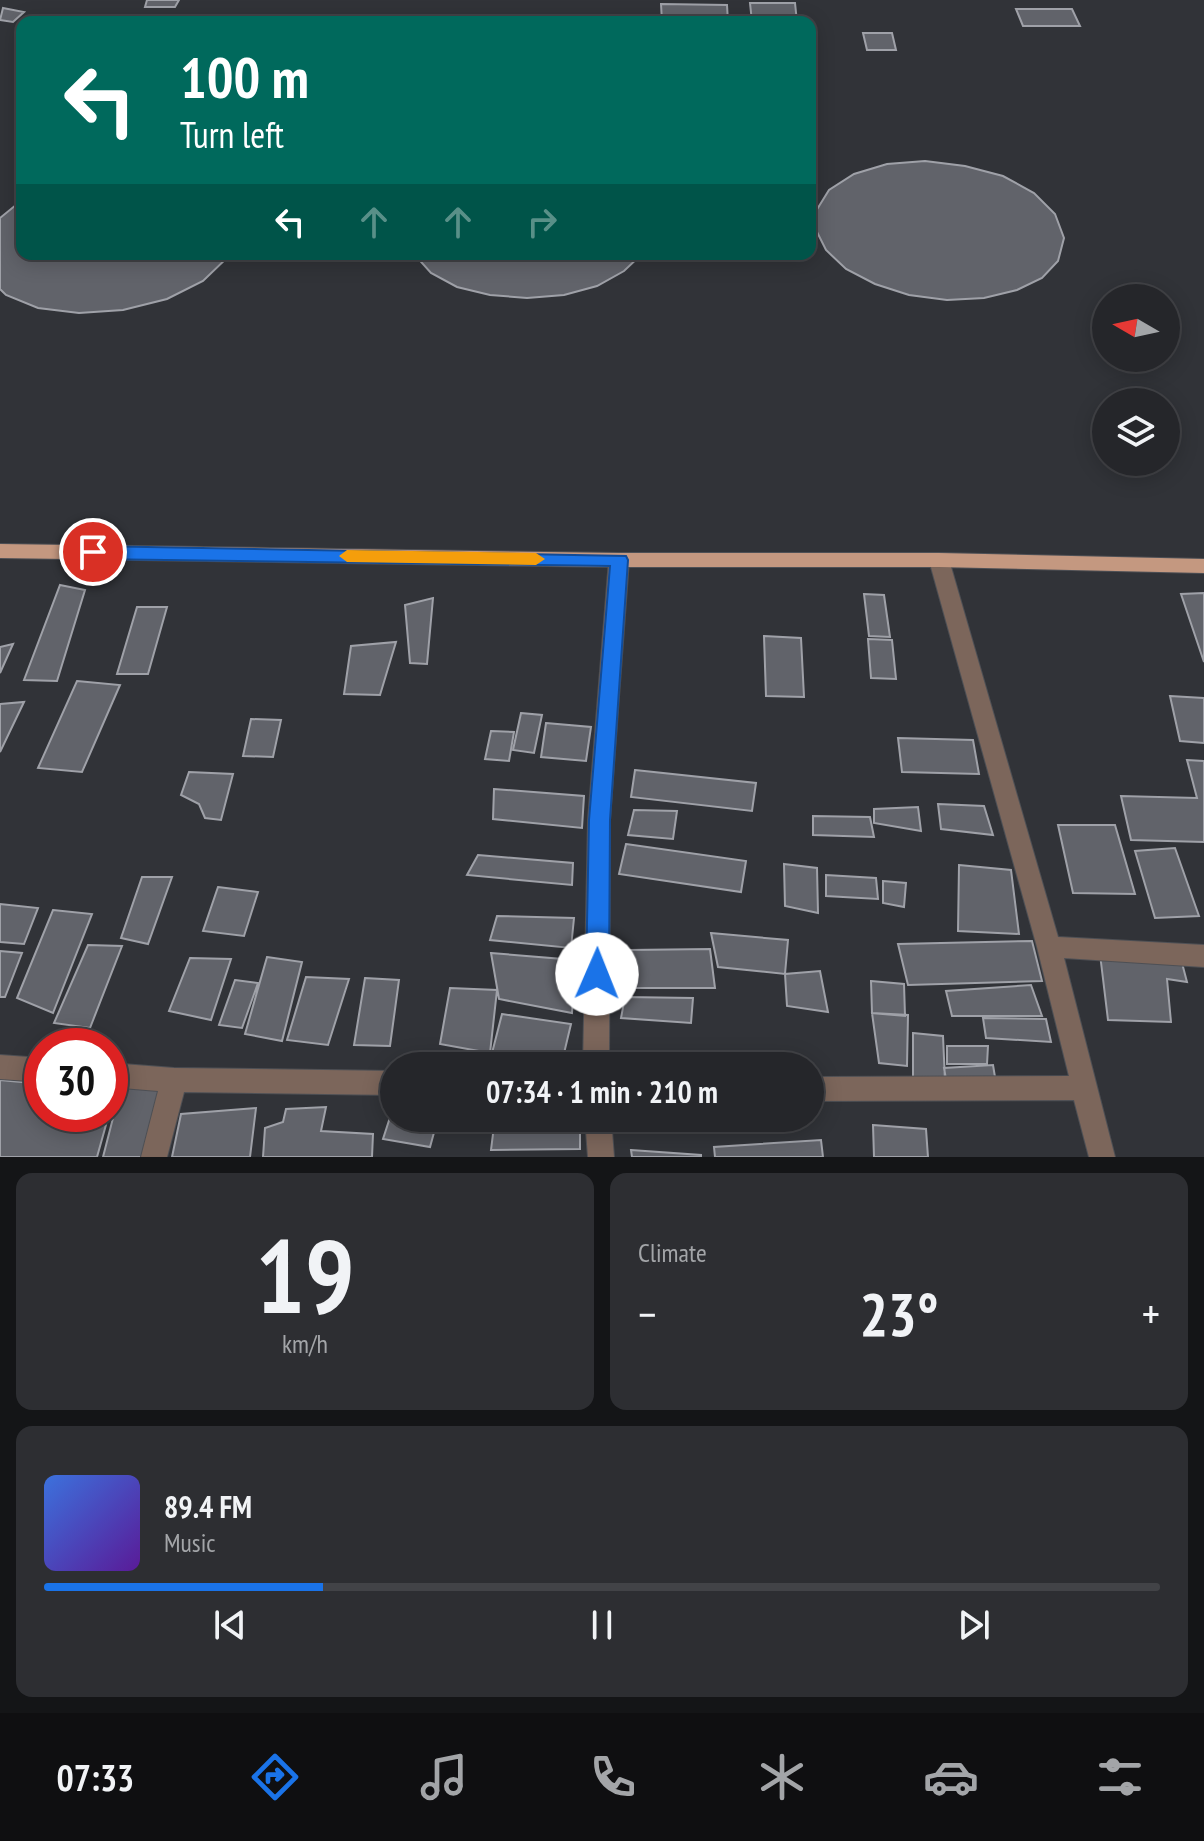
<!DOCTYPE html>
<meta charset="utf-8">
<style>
:root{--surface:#25262a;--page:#2d2e32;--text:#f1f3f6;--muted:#a3a5a8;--line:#424347;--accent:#1a73e8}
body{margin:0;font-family:"PT Sans Narrow",sans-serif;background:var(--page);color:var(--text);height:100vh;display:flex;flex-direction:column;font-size:30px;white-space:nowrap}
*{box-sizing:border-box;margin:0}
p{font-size:26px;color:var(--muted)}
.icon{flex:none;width:44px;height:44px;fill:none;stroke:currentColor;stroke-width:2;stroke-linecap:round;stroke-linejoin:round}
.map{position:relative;height:1157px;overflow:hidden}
.side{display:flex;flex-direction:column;gap:16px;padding:16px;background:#141517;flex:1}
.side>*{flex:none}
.hud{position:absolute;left:16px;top:16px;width:800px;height:244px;border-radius:16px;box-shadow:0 4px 20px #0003,0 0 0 2px var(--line);background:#00695c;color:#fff;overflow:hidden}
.needle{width:52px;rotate:279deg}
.fabs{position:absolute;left:1092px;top:284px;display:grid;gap:16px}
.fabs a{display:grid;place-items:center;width:88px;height:88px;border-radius:50%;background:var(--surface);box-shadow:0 4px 20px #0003,0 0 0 2px var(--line);font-size:40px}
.speed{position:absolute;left:24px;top:1028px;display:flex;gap:16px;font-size:40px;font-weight:700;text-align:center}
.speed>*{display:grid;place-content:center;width:104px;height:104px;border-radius:50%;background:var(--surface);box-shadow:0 4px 20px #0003,0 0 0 2px var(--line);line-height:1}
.speed .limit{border:12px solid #d22;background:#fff;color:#111}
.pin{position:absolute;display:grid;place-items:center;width:68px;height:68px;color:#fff;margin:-34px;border:4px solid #fff;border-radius:50%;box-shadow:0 2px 8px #0007}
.me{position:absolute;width:88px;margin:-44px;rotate:1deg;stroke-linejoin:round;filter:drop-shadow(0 0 6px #0008)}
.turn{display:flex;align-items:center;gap:28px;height:168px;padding:0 32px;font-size:36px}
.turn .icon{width:104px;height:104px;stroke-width:2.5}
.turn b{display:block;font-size:56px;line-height:68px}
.lanes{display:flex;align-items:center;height:76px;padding:0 32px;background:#0003;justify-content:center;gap:40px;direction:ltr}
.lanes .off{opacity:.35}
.big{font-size:60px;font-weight:600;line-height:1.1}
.side .card{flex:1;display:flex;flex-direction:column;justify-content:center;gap:12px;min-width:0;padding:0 28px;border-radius:16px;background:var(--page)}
.side .dial{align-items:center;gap:0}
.dial b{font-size:104px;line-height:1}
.song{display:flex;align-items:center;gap:24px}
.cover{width:96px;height:96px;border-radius:12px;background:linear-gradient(135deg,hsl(220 70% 55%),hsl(270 70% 35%))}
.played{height:8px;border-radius:4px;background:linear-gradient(90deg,var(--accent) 25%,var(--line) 25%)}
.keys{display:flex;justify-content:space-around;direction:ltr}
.heat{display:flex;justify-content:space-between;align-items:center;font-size:44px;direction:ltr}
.side .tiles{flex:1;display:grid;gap:16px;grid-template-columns:1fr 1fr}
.card:last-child{grid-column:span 2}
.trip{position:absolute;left:380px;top:1052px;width:444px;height:80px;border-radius:40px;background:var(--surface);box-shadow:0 4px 20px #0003,0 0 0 2px var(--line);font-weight:600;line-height:80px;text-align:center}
.tab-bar{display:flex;height:128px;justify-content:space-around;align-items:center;background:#0f0f11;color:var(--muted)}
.tab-bar .icon{width:56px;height:56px}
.tab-bar .active{color:var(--accent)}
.tab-bar b{font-size:36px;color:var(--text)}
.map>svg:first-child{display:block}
</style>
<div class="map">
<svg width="1204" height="1157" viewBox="0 0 1204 1157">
<rect width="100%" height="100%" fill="#313338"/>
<path fill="#61636a" stroke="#9fa1a8" stroke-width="2" d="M147,0h32l-4,7h-30z
M750,3h45l2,19h-45z
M661,4l66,1 1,17h-66z
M3,8l21,4 -11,10 -13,-2z
M1016,9h56l8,17h-57z
M863,33h29l4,17h-29z
M925,161l40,5 38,10 31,17 21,21 9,24 -6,23 -16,17 -25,12 -33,8 -37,2 -38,-5 -34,-11 -29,-15 -20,-19 -10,-20v-19l13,-21 25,-16 33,-10z
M22,200v54h209l-28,27 -36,18 -44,11 -44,3 -41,-5 -32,-13 -6,-6v-71z
M642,254l-18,17 -27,15 -33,9 -37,3 -37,-3 -33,-8 -26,-14 -17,-19z
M60,585l25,5 -28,91 -33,-1z
M1204,593v69l-23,-68z
M864,594l20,1 6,42 -21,-1z
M433,598l-6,66 -17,-1 -5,-58z
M137,607h30l-19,67h-31z
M764,636l37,2 3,59 -38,-1z
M868,639l24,1 4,39 -25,-1z
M396,642l-16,53 -36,-1 7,-48z
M13,644l-13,29v-26z
M77,681l43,4 -38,87 -44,-4z
M1170,696l34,2v45l-24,-2z
M24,702l-24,50v-48z
M521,713l21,2 -8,38 -21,-3z
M251,719l30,1 -8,37 -30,-1z
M546,723l45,4 -5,34 -45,-4z
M491,731l23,1 -5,29 -24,-2z
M898,738l75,2 6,34 -77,-2z
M1187,760l17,1v81l-73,-2 -10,-44 76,2z
M635,770l121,13 -4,28 -121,-14z
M189,772l44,2 -12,46 -16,-2 -6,-14 -18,-9z
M494,789l90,7 -2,32 -89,-9z
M938,804l46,2 9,29 -52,-6z
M918,807l3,24 -47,-8v-14z
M634,810l43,1 -4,28 -45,-4z
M813,816l57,1 4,20 -61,-2z
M1058,825h57l20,69 -62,-1z
M626,844l120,17 -5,31 -122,-18z
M1175,848l24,68 -44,2 -20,-67z
M478,855l95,8 -1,22 -105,-10z
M784,864l33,4 1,45 -33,-7z
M959,865l52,5 8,64 -61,-3z
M826,875l50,3 2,21 -52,-3z
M142,877h30l-24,67 -27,-6z
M883,881l23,2 -2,24 -21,-4z
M218,887l40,5 -14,44 -41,-5z
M0,904l38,4 -14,36 -24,-2z
M53,910l39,4 -39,99 -36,-15z
M497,916l77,2 -3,30 -81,-8z
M711,933l77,7 -3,34 -67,-7z
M1032,941l10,40 -134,4 -10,-41z
M88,945l34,1 -32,82 -36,-5z
M710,949l5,39h-91l5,-38z
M0,951l22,2 -17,44h-5z
M491,953l84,7 -3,53 -73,-14z
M1100,954l82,9 5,19 -20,-3 4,43 -63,-2z
M267,957l35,5 -20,79 -37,-7z
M190,958l41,1 -20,61 -42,-9z
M820,971l8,41 -41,-6 -2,-32z
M306,977l43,2 -21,66 -41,-5z
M365,978l34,2 -9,66 -36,-1z
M235,980l23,3 -16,45 -23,-3z
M871,981l33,3 1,32 -33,-3z
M1031,985l11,31h-90l-6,-25z
M450,988l47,2 -7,63 -50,-9z
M625,997l68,1 -2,25 -70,-5z
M872,1013l36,2 -1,51 -28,-3z
M502,1014l69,10 -10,42 -70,-9z
M983,1018l63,1 5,23 -65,-4z
M913,1033l30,3 2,45 -32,-4z
M947,1046h41l-1,18h-40z
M993,1065l3,18 -49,2 -3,-17z
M0,1080l42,4v30h67l-12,43h-97z
M122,1083l41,3 -16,71h-44z
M394,1105v13h44l-8,29 -47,-8z
M326,1107l-5,24 52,3 -1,23h-109l2,-29 18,-6 3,-13z
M256,1108l-6,49h-78l9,-43z
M495,1118h85v31l-89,1z
M873,1125l53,4 2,28h-54z
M821,1140l2,17h-108l-1,-10z
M631,1150l70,5v2h-69z"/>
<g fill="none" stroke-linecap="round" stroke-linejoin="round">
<defs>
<path id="minor" d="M619,553l10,7 -19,260 -1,246h-26l5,-246 21,-260z
M939,553l10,7 109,377 146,8v22l-140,-9 51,199h-26l-15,-57 -264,1v-24l259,-1 -32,-129 -108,-387z
M0,1055l42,3v24l-42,-3z
M110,1063l64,5 220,3v24l-210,-3 -17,65h-26l17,-66 -48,-4z
M585,1118h26l3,39h-26z"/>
<path id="primary" d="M0,544l619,9h320l265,6v14l-265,-6h-320l-619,-9z"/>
</defs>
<use href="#minor" stroke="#4e5055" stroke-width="2"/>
<use href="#primary" stroke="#4e5055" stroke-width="2"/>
<use href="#minor" fill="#7c665b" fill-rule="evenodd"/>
<use href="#primary" fill="#c49880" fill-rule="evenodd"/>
</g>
<path fill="#1a73e8" stroke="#114b97" stroke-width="2" d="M93,546l533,10 2,4 -18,260 -1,154 -4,7 -8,2 -8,-2 -3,-7 3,-154 21,-254 -517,-7 -9,-7z"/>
<path fill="#f59e0b" d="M347,550l189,3 9,6 -9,6 -189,-3 -8,-6z"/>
</svg>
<div class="fabs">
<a><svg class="needle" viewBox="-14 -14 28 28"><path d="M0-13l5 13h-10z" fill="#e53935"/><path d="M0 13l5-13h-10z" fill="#a3a5a8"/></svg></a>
<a><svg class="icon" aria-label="layers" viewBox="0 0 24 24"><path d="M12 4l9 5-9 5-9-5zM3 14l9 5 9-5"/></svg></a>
</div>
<div class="speed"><div class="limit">30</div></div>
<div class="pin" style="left:93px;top:552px;background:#d93025"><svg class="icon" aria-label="arrive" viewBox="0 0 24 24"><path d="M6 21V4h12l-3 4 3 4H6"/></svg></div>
<svg class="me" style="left:597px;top:974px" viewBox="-20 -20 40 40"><circle r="19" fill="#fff"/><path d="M0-13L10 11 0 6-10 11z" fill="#1a73e8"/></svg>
<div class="trip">07:34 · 1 min · 210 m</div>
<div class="hud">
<div class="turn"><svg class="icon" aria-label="left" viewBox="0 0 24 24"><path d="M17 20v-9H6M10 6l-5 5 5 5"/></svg><div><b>100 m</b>Turn left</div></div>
<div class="lanes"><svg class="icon" aria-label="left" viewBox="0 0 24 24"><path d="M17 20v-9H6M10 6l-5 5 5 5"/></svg><svg class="icon off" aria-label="ahead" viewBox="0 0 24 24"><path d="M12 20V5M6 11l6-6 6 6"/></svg><svg class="icon off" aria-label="ahead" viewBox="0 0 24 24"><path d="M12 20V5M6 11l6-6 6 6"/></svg><svg class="icon off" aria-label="right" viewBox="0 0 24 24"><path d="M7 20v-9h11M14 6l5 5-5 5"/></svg></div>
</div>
</div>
<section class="side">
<div class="tiles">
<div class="card dial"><b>19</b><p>km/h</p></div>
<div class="card"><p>Climate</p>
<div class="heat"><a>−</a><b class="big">23°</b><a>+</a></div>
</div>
<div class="card">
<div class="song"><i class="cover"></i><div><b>89.4 FM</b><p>Music</p></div></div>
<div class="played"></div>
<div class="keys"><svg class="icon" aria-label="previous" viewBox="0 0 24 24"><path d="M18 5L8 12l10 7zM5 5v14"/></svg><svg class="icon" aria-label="pause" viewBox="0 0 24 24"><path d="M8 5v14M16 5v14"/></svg><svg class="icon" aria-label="next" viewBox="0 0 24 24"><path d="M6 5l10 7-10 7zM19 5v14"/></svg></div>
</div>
</div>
</section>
<nav class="tab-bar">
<b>07:33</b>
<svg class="icon active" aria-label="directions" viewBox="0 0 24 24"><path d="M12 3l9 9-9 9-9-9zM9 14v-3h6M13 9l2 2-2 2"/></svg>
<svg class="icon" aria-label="music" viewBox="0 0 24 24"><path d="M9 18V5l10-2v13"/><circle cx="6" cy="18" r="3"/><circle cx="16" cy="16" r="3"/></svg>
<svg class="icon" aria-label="phone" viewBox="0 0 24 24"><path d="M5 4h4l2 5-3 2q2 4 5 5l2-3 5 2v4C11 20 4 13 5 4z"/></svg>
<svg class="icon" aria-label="climate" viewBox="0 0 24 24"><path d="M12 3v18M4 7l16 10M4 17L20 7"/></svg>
<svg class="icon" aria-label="car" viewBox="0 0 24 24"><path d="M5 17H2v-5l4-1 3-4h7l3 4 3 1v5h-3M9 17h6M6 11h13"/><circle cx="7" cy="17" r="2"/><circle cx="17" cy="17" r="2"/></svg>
<svg class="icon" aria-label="filters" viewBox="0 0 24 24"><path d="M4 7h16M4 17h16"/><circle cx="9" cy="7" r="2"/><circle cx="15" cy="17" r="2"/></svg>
</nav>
